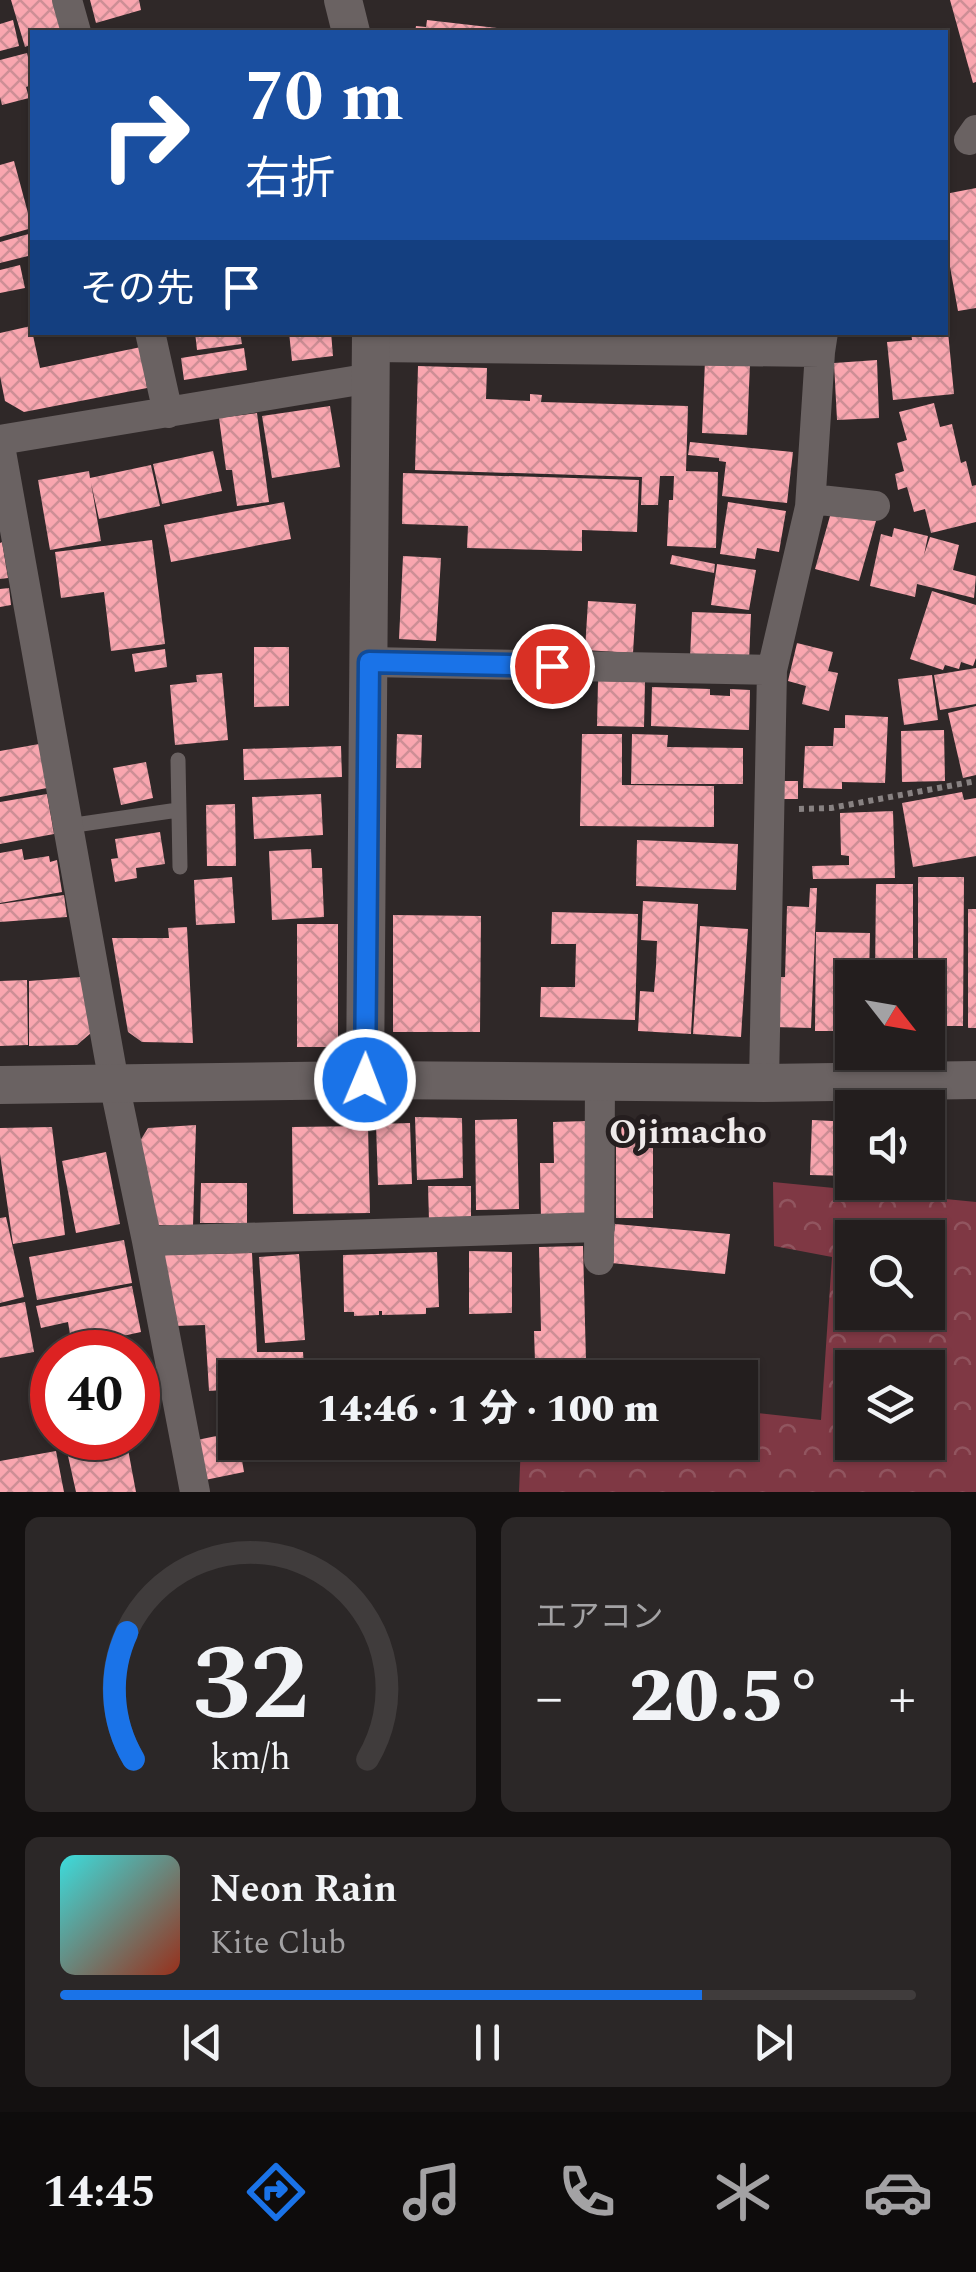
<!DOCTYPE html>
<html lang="ja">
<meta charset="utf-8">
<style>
:root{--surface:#231e1e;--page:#2b2727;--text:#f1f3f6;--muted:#a3a2a4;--line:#403c3c;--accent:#1a73e8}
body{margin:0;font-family:Spectral,"Noto Sans JP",serif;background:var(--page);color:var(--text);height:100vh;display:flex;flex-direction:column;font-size:38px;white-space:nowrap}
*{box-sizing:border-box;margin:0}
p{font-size:32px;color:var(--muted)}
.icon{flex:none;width:55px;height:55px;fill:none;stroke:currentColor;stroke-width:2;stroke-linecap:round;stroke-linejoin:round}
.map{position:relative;height:1492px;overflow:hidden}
.drawer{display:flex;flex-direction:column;gap:25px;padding:25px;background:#131010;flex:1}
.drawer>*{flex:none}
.hud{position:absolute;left:30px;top:30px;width:918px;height:305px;border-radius:0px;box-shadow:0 2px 8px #0004,0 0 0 2px var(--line);background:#1a4fa0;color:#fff;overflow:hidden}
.needle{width:65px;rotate:121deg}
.controls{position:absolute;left:835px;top:960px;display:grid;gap:20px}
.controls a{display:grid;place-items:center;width:110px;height:110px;border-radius:0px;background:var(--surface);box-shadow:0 2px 8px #0004,0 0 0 2px var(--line);font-size:50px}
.speed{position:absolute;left:30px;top:1330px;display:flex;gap:20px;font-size:50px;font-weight:700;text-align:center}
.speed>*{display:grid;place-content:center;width:130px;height:130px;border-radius:50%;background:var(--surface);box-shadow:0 2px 8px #0004,0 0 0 2px var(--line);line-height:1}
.speed .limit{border:15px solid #d22;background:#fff;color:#111}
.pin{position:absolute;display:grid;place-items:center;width:85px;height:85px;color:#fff;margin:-42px;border:5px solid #fff;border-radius:50%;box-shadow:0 2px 10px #0007}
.me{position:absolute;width:110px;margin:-55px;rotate:1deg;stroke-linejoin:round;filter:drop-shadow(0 0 8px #0008)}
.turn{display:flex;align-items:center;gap:35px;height:210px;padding:0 50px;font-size:45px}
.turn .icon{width:130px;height:130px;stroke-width:2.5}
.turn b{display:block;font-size:70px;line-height:85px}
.then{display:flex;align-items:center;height:95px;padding:0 50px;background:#0003;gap:20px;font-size:38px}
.big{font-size:75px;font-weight:800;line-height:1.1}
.drawer .widget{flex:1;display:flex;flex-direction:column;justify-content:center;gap:15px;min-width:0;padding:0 35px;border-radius:15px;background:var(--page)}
.drawer .dial{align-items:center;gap:0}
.dial svg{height:260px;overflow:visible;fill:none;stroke:var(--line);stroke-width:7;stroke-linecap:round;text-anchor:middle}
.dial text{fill:var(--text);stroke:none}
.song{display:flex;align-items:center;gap:30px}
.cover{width:120px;height:120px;border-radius:15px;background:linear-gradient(135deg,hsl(180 70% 55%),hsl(10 70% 35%))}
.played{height:10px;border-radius:5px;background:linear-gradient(90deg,var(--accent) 75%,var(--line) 75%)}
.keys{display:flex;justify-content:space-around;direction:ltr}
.heat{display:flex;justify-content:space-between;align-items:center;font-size:55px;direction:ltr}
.drawer .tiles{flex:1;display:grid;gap:25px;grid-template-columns:1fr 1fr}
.widget:last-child{grid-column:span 2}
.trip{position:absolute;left:218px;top:1360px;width:540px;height:100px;border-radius:0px;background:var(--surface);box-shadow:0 2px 8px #0004,0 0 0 2px var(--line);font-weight:800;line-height:100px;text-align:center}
.tab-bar{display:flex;height:160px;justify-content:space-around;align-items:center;background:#0e0c0c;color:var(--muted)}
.tab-bar .icon{width:70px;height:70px}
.tab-bar .selected{color:var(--accent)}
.tab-bar b{font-size:45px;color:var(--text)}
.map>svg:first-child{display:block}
</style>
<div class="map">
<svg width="976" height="1492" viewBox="0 0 976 1492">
<defs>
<pattern id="forest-crowns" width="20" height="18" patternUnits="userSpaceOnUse" patternTransform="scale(2.5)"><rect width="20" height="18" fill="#7f3844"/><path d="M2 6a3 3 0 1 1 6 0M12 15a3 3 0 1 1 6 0" fill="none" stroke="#91555f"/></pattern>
<pattern id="building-cross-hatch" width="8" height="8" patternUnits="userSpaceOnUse" patternTransform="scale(2.5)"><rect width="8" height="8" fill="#f9a6af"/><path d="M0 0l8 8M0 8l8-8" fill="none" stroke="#cd8e95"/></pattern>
</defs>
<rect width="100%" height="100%" fill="#2f2828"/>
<path fill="url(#forest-crowns)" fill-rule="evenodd" d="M773,1182l203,20v290h-457l2,-49 219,-1v-31l81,9 11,-163 -58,-11zM852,1238h76v74h-76zM852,1368h76v74h-76z"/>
<path fill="url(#building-cross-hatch)" d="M11,0h43l10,32h-32v12l-7,3z
M90,0h49l2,10 -45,13z
M950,0h26v82l-3,1z
M13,20l6,26 -19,5v-27z
M427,20l87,10 -1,2h-98l1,-6 10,1z
M27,53l5,21v11l-6,2 3,11 -27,7 -2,-8v-37z
M14,161l18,67 -32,9v-72z
M976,188v120l-18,3 -13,-72v-45z
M32,233v22l-32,8v-21z
M20,265l5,23 -25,5v-23z
M31,326l9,42 101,-21 6,41 -123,24 -19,-11 -5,-25v-43z
M195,332h45l2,12 -45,6z
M289,332h42l2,24 -41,5z
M911,332h37l6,62 -61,6 -6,-58 25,-2z
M244,348l3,22 -63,10 -3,-22z
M877,360l2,58 -42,2 -3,-57z
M705,361l45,2 -3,72 -45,-2z
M418,366l69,2 -1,31 44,2v-7l12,1 -1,7 147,4 -2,65 32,1 -2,76 -49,-2 2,-46h4l1,-24h-14l-2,29h-17l1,-28 -227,-7z
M934,403l6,24 12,-3 9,39 5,-2 6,25 4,-1v37l-45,11 -6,-24 -11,3 -7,-25 -9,3 -3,-16 9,-3 -7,-28 10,-3 -8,-28z
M330,406l10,61 -68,11 -10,-62z
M257,413l12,89 -32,4 -5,-36h-6l-7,-52z
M690,442l103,10 -6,51 -65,-7 4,-34 -7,-1v-3l-31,-3z
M213,451l9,40 -60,13 -9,-40z
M151,465l9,41 -61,13 -8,-36 10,58 -51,9 -12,-70 51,-9 1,7z
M403,473l236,7 -2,52 -55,-2v21l-115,-3 1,-22 -66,-2z
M284,502l7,37 -120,23 -7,-37z
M728,502l58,9 -7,41 -22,-4 -2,11 -35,-5z
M832,509l44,12 -17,60 -44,-12z
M894,528l34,8 -4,19 6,-18 29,8 -6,25 23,6 -2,22 -57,-14 -2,13 -45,-11 11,-52 11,3z
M152,540l13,104 -54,7 -7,-59 -43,6 -6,-46z
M2,542l6,36 -8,1v-36z
M672,555l43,9 -1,9 -44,-9z
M403,556l38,2 -5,83 -37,-2z
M717,564l39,6 -7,40 -38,-5z
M9,588l2,17 -11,2v-18z
M932,591l44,14v53l-3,8 -12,-4 -2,7 -14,-4 -2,5 -33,-11z
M588,601l48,3 -3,49 -48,-3z
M692,612l59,2 -2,47 -59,-2z
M797,643l36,9 -5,19 10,2 -9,38 -27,-7 4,-18 -18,-5z
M254,647h35v59l-35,1z
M165,649l2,18 -32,5 -3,-18z
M976,668v36l-36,6 -6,-35z
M222,673l6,67 -53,5 -5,-60 27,-3 -1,-7z
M932,675l6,45 -34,5 -6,-46z
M598,681l47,1 -1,45 -47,-1z
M652,687l58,2v6l20,1v-7l20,1 -1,40 -98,-4z
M976,706v69l-13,3 -15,-65z
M845,715l43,2 -3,66 -43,-1v7l-39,-1 2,-42h28l1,-18h11z
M944,730l1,51 -43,1 -1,-51z
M397,734l25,1 -1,33h-25z
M582,734h40v51l92,1v41l-134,-1z
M632,734l36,1 -1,12 76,1v36h-112z
M39,744l8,44 -47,9v-46z
M341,746l1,31 -98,3 -1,-31z
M146,762l7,36 -32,7 -8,-37z
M777,781h21v18h-22z
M962,792l2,8 12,-2v58l-63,11 -11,-64z
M47,794l7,40 -54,10v-42z
M321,794l2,41 -69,4 -2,-42z
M235,804l1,62h-29l-1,-61z
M893,811l2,67 -82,1 -1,-13 37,-1v-9l-8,-1 -1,-42z
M160,832l5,32 -29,4 1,10 -22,4 -4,-23 7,-1 -3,-19z
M637,840l101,4 -2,46 -100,-4z
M22,849l2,11 25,-4 1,6 7,-2 5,32 -62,11v-50z
M311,849l1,19h10l2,49 -52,3 -3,-69z
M232,877l3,46 -39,2 -2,-45z
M918,877h46l-1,149h-35v-48h-10z
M876,884h37v94h-38z
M810,888h7l-6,140 -38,-1 2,-50h10l2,-71 22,1z
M64,895l3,22 -67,5v-18z
M643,901l55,3 -7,130 -53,-3 2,-40 14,1 2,-26 1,-25 -16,-1z
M968,909h8v119h-8z
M552,912l86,2 -3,106 -95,-3 1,-30h34l1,-43h-25z
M393,915l88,1 -1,116h-87z
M297,924h41v114l-11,9h-30z
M700,926l48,3 -7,108 -48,-3z
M187,927l6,116 -51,-1 -14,-10 -16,-94h57l-1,-10z
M816,932l54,1 -1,45h-17v53h-37z
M81,977l10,56 -14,12 -48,1v-65z
M27,980l1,65 -28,1v-65z
M415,1117l47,1 1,60 -46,2z
M517,1119l2,90 -43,1 -1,-90z
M812,1120l40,2v54l-42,-1z
M588,1121l2,97 -49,1 -1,-56h14l-1,-41z
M410,1123l2,61 -34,1 -2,-61z
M653,1124v94h-37v-93z
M196,1125l-3,101 -39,-1 -14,-84 8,-13z
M368,1126l2,87 -77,1 -1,-87z
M52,1127l13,108 -52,9 -13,-90v-26z
M106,1152l14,72 -44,9 -14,-72z
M873,1182h35v7h-35z
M201,1183h46v40h-47z
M428,1186h43v33l-42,2z
M6,1217l18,80 -24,6v-85z
M615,1224l115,10 -5,40 -114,-11z
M124,1240l8,43 -95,17 -8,-43z
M583,1246l3,115 -51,1 -1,-31h7l-2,-84z
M469,1251l43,1v61l-43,1z
M437,1252l2,55 -13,1v6l-44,1v-4h-3v4l-25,1v-4h-10l-1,-57z
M252,1253l5,99h46l1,14h13l-1,12h-81v11l-26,2 -4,-66 -31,1 -13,-71z
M299,1254l6,86 -40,3 -6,-86z
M132,1286l9,46 -69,15 -4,-25 -27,6 -5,-22z
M25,1302l9,50 -34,6v-51z
M231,1433l2,9h6l5,30 -39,8 -8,-40z
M127,1444l9,48h-60l-8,-36z
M56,1451l8,41h-64v-31z"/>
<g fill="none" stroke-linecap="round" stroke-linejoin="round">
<path stroke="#888282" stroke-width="6" stroke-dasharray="5 5" stroke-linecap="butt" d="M799,809l32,-1 145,-27"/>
<path stroke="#6a6262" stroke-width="15" d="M178,760l2,107
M68,826l110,-16"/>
<path stroke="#6a6262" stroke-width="30" d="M67,0l9,32
M969,140l7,-10
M150,332l18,81
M371,347l449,5
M0,440l371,-62
M0,446l114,637 33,158 48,251
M811,499l64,7
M369,662l403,8
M764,1083l8,-413 38,-163 10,-155 3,-20
M147,1241l453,-14
M599,1260l1,-179"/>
<path stroke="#6a6262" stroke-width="38" d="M343,0l8,32
M365,1080l6,-748
M0,1085l365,-5 399,3 212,-3"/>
</g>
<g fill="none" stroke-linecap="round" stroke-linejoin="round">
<defs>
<path id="route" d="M365,1080l4,-418 183,4"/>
</defs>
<use href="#route" stroke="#114b97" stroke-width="25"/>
<use href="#route" stroke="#1a73e8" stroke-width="18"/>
</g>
<g text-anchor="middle" stroke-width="10" stroke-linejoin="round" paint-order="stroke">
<g font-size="35" font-weight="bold" fill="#efeaea" stroke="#251e1f">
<text x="688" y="1143">Ojimacho</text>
</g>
</g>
</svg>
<div class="controls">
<a><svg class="needle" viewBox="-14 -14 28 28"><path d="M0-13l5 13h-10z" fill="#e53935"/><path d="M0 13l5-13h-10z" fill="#a3a2a4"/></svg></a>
<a><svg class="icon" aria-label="sound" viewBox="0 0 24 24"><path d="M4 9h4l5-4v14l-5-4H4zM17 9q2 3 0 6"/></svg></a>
<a><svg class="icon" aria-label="search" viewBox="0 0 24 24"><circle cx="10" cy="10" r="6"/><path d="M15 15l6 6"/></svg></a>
<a><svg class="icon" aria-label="layers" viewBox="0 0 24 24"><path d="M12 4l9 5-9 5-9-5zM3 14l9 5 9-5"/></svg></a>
</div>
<div class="speed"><div class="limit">40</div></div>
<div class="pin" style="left:552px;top:666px;background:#d93025"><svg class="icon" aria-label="arrive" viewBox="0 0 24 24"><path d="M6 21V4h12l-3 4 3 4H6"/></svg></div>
<svg class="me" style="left:365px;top:1080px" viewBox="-20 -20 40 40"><circle r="17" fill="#1a73e8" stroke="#fff" stroke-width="3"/><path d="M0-11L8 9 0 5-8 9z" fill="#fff"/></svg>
<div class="trip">14:46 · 1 分 · 100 m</div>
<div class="hud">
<div class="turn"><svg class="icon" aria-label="right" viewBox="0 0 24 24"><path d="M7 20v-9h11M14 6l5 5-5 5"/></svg><div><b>70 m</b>右折</div></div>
<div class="then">その先<svg class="icon" aria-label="arrive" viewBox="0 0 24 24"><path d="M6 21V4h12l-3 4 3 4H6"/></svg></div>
</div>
</div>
<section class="drawer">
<div class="tiles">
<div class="widget dial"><svg viewBox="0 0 100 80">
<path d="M14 69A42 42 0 1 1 86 69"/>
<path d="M14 69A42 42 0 0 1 12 30" stroke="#1a73e8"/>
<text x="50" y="56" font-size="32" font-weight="700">32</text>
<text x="50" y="72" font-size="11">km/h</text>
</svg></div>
<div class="widget"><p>エアコン</p>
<div class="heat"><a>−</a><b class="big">20.5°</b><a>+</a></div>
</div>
<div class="widget">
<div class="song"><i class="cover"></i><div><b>Neon Rain</b><p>Kite Club</p></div></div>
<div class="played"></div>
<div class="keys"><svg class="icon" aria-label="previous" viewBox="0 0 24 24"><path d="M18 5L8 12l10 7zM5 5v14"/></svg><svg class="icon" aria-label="pause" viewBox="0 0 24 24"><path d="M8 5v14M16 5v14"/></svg><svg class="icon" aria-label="next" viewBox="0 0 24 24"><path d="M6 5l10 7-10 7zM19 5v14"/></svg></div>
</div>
</div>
</section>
<nav class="tab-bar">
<b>14:45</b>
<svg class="icon selected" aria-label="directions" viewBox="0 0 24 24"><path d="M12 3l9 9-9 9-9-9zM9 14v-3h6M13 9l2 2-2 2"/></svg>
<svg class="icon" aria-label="music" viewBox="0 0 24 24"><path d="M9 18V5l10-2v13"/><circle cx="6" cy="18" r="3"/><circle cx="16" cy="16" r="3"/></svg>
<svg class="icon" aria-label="phone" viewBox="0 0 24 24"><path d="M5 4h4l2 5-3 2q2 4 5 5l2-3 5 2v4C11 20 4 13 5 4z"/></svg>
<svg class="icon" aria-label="climate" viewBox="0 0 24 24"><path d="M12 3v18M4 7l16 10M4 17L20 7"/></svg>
<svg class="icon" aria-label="car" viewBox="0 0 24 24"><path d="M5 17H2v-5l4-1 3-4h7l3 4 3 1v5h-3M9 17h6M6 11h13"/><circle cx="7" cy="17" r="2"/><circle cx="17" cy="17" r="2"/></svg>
</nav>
